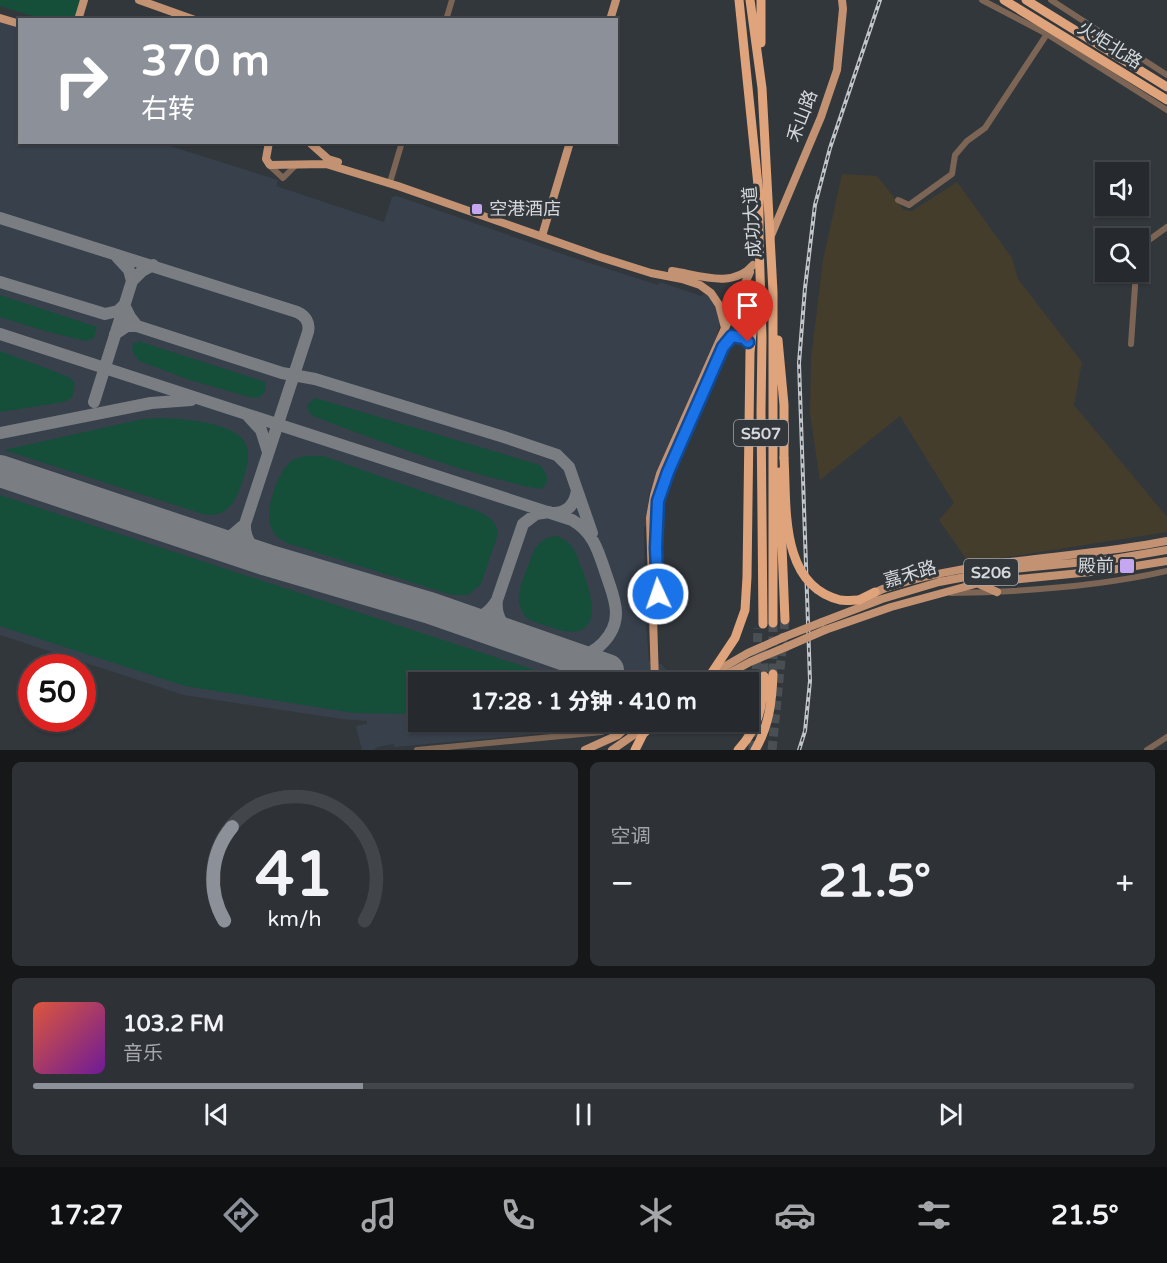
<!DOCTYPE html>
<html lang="zh">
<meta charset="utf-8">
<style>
:root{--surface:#26292d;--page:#2e3135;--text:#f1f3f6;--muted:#a4a6aa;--line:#424549;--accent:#8c9099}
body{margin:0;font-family:"Varela Round","Noto Sans SC",sans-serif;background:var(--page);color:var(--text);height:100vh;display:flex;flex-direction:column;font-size:22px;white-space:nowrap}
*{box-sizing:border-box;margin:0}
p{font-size:20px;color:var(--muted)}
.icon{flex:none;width:33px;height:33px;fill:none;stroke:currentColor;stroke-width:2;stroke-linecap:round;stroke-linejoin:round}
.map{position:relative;height:750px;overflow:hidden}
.drawer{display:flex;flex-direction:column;gap:12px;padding:12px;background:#151719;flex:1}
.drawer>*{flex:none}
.banner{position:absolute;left:18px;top:18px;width:600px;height:126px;border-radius:0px;box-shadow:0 2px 4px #0004,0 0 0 2px var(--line);background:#8c9099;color:#fff;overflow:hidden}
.buttons{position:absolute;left:1095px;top:162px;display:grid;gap:12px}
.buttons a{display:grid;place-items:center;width:54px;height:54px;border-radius:0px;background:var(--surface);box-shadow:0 2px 4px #0004,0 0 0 2px var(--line);font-size:30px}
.speed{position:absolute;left:18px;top:654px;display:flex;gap:12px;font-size:30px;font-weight:700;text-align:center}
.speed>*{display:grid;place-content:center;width:78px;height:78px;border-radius:50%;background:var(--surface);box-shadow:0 2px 4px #0004,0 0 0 2px var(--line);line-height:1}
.speed .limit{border:9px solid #d22;background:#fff;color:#111}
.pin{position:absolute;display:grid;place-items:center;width:51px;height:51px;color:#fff;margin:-62px -26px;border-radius:50% 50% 50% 0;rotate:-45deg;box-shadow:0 0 6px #0007}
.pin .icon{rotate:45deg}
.me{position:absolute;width:66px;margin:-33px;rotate:357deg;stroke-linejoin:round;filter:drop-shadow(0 0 4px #0008)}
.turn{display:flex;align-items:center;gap:21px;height:126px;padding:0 24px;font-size:27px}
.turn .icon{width:78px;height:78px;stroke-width:2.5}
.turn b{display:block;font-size:42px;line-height:51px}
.big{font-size:45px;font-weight:800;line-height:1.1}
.drawer .card{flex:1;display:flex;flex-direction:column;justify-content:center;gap:9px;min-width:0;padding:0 21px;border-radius:9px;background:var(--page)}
.drawer .dial{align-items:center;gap:0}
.dial svg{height:156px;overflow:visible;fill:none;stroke:var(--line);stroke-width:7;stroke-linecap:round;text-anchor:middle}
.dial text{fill:var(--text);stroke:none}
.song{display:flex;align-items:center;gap:18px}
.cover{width:72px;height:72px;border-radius:9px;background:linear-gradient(135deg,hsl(10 70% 55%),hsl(280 70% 35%))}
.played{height:6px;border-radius:3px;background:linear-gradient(90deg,var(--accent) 30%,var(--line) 30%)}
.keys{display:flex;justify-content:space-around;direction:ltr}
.heat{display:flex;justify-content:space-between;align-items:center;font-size:33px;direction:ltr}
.drawer .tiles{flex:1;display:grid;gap:12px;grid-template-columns:1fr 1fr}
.card:last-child{grid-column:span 2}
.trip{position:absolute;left:408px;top:672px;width:351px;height:60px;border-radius:0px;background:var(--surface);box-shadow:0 2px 4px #0004,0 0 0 2px var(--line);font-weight:800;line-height:60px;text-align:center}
.tab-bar{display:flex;height:96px;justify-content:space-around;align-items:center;background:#0f1012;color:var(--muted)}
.tab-bar .icon{width:42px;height:42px}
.tab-bar .current{color:var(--accent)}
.tab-bar b{font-size:27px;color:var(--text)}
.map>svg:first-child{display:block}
</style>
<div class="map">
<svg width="1167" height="750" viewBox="0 0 1167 750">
<rect width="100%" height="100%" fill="#32373c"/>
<path fill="#37404b" d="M0,22l19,6 -1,6 2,1v107l140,1 118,37 -2,6 108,36 8,-25 5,-1 174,61 87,28 2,-3 41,14 3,-2 4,2 8,11 4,14 -3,16 -65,149 -3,8 -3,33h-2l1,88 4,46 12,3 14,16 -1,2h-256v40h195l-10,6h-38l-5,4 -165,15 -2,-3 -16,3 -3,3h-12l-6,-24 11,-2v-3l-25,-2 -158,-24 -184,-60z"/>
<path fill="#443d2c" d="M842,174l35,2 27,34 8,1 45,-29 55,76 6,21 64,83 -8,43 93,112v15l-198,31 -30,-43 15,-17 -54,-87 -80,64 -10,-66 1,-55 12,-99z"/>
<path fill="#154f3a" d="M0,0h82l-6,19h-34l-42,-13z
M0,295l97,32 -3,11 -8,3 -41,-10 -45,-14z
M138,341l127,41c2,7 0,10 -5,15l-7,1 -63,-18 -51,-19 -7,-10 2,-9 3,2z
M0,351l69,26 6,6 -3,15 -8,4 -64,10z
M315,398l225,67c7,8 12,19 -1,24 -77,-16 -153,-45 -226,-73l-4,-4 -2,-7z
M162,418c22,1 70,4 83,24 2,5 4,13 3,18 -1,9 -10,38 -16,44 -7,9 -18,13 -29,10l-199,-64 139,-31z
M306,456h17l155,55c11,6 18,9 20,23l-17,50 -13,11h-16l-165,-52c-7,-4 -13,-7 -16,-16 -7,-14 7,-59 22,-67 3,-2 9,-3 13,-4z
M0,495l544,178 7,9h-133v32l-64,-1 -169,-27 -185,-60z
M555,536c18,4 21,17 27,33 12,30 22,76 -29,59 -7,-3 -19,-5 -26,-10 -4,-3 -7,-11 -8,-16 -2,-13 11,-39 15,-52 6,-9 11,-12 21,-14z"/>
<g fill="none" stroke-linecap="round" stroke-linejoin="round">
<path stroke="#7a7e83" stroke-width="12" d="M0,218l297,94c9,4 13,11 11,20l-63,192
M117,257l12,13 3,11 10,-10 11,-6
M0,282l105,32 13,-3 6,-6 6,12 7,9
M0,334l572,186c23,13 27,34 35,57 4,12 9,24 9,36 0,21 -20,43 -41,43 -9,0 -18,-5 -27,-7 -24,-8 -55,-19 -51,-49 -18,30 -41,17 -67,8
M115,334l12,-8h10l145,47 33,6 189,58 53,18 12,12 23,66
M94,402l38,-121
M248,416l13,14 7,22
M0,433l151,-30 40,-3
M553,513c14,0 22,-8 24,-23
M211,541l20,-5 14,-12c-1,16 9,27 22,36
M497,600l26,-76 13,-10 13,-2"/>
<path stroke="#7a7e83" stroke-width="32" d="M0,471l267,89 163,48 178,62"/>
<path stroke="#4a4f54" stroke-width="9" stroke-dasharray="9 4.5" stroke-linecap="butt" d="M773,623v51
M763,650l1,26
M753,750l5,-122
M772,750l13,-130"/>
<path stroke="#7d6555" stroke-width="6" d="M982,0l65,34 120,76
M1051,0l116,75
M446,20l6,-20
M268,164l15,14 13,-13
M391,179l11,-37
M898,200l11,5 43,-31 3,-19 12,-14 18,-13 62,-94
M1138,252l4,-7 25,-18
M1131,344l5,-72
M951,593c72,-1 146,-6 216,-22
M417,750l185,-18 17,-10
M1147,750l20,-13"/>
<path stroke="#c39272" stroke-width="8" d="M139,0l56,20
M0,18l20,6
M78,20l6,-20
M610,20l6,-20
M269,142l-3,17 4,6 56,-1 72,22 202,71 51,16 31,6 18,6 11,8 8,12 6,23
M309,142l19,17 10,3
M542,236l28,-94
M770,238l51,-121 16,-47 6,-61 -1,-9
M672,271c27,4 61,18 81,-6
M720,354l7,-13 5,-5c11,0 16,4 18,14
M656,542l2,-41 17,-45
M979,584l18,8
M871,596c10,-9 26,-11 38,-15 84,-23 172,-23 258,-40
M822,622l60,-23 57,-17 63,-12 112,-11 53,-9
M825,630l66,-23 88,-24 132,-13 56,-9
M655,682l-5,-164 4,-23 6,-21 90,-202
M698,682l50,-29 36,-16
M713,682l37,-20 36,-15
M585,750l33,-15 14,-13
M612,750l36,-25"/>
<path stroke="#dfa47c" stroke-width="9" d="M739,0l20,195v47l3,95 -1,75 2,212
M750,0l12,88 11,204v331
M1004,0l163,100
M1026,0l141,87
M761,43v-43
M778,340l6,65v53
M779,472l6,148
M859,600l16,-8
M711,674l24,-36 10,-28 2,-33 3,-225 6,-56
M635,750l8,-16 13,-12
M738,750c21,-22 25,-45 26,-74
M755,750c14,-24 17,-48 18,-76"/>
<defs>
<path id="rail" d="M799,750l6,-19 5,-50 -11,-318 6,-75 10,-83 15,-57 50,-148"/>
</defs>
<use href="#rail" stroke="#c2c6ca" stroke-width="4"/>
<use href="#rail" stroke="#32373c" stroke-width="1.5" stroke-dasharray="4.5" stroke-linecap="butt"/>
<path stroke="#c39272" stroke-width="8" d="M784,637l38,-15
M786,647l39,-17"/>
<path stroke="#dfa47c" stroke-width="9" d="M784,458c3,48 -5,127 56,142 6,1 13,0 19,0"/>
</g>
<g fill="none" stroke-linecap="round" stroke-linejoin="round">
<defs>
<path id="route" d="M658,594l-2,-46 2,-47 10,-29 55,-125 9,-11 12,2 4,4"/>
</defs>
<use href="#route" stroke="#114b97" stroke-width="15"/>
<use href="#route" stroke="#1a73e8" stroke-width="10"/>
</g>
<g fill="#c5a7f1" stroke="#32373c" stroke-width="2">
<rect x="471" y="203" width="12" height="12" rx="3"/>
<rect x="1119" y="558" width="16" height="16" rx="3"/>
</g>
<g text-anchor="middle" stroke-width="6" stroke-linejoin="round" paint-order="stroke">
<g fill="#32373c" stroke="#a4a8ac" stroke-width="1.5">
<rect x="734" y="420" width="54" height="26" rx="4.5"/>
<rect x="964" y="559" width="54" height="26" rx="4.5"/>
</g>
<g font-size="16" font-weight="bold" fill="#d5d9dc">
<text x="761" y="439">S507</text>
<text x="991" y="578">S206</text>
</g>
<g font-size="18" fill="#d5d9dc" stroke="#32373c">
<text transform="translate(1110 45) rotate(32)" y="6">火炬北路</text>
<text transform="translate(802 116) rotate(-69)" y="6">禾山路</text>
<text transform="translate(752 222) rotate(-94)" y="6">成功大道</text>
<text transform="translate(910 574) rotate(-16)" y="6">嘉禾路</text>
</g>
<g font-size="18" fill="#d5d9dc" stroke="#32373c" text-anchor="start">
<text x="489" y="215">空港酒店</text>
<text x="1114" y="572" text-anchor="end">殿前</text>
</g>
</g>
</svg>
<div class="buttons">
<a><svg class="icon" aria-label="sound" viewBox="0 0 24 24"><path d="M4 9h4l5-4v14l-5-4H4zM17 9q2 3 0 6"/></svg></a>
<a><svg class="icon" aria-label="search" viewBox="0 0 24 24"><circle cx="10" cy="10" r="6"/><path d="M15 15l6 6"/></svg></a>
</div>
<div class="speed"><div class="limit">50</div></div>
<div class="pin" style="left:748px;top:342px;background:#d93025"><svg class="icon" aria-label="arrive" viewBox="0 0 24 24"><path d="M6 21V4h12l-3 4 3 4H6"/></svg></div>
<svg class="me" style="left:658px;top:594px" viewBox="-20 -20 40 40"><circle r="17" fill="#1a73e8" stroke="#fff" stroke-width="3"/><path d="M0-11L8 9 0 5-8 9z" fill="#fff"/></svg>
<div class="trip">17:28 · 1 分钟 · 410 m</div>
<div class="banner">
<div class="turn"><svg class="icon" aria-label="right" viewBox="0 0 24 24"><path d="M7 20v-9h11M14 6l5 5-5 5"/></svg><div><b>370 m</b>右转</div></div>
</div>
</div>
<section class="drawer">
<div class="tiles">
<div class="card dial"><svg viewBox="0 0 100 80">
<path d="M14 69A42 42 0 1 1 86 69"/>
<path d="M14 69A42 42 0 0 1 18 21" stroke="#8c9099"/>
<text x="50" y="56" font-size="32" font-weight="700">41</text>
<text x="50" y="72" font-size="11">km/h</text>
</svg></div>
<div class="card"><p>空调</p>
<div class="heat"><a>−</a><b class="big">21.5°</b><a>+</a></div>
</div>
<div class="card">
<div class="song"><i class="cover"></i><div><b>103.2 FM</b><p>音乐</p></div></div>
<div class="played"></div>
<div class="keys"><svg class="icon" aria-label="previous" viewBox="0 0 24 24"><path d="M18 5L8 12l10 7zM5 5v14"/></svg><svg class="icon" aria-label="pause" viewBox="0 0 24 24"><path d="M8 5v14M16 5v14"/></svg><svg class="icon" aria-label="next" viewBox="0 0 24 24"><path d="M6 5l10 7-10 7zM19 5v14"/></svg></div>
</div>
</div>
</section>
<nav class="tab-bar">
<b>17:27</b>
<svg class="icon current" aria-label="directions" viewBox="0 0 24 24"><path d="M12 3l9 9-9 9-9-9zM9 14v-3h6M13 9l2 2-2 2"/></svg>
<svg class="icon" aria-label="music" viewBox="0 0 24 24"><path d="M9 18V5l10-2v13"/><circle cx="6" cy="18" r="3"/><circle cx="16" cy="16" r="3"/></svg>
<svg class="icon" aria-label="phone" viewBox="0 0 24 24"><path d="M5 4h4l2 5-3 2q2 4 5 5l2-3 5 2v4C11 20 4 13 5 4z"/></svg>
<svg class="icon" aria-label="climate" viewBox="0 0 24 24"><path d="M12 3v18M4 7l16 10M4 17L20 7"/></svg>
<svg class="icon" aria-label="car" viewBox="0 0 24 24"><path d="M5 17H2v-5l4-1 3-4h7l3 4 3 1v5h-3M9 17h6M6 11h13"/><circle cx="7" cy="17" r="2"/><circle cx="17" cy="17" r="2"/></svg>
<svg class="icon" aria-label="filters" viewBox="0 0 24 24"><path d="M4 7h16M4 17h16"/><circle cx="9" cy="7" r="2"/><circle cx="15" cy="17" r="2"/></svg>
<b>21.5°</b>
</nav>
